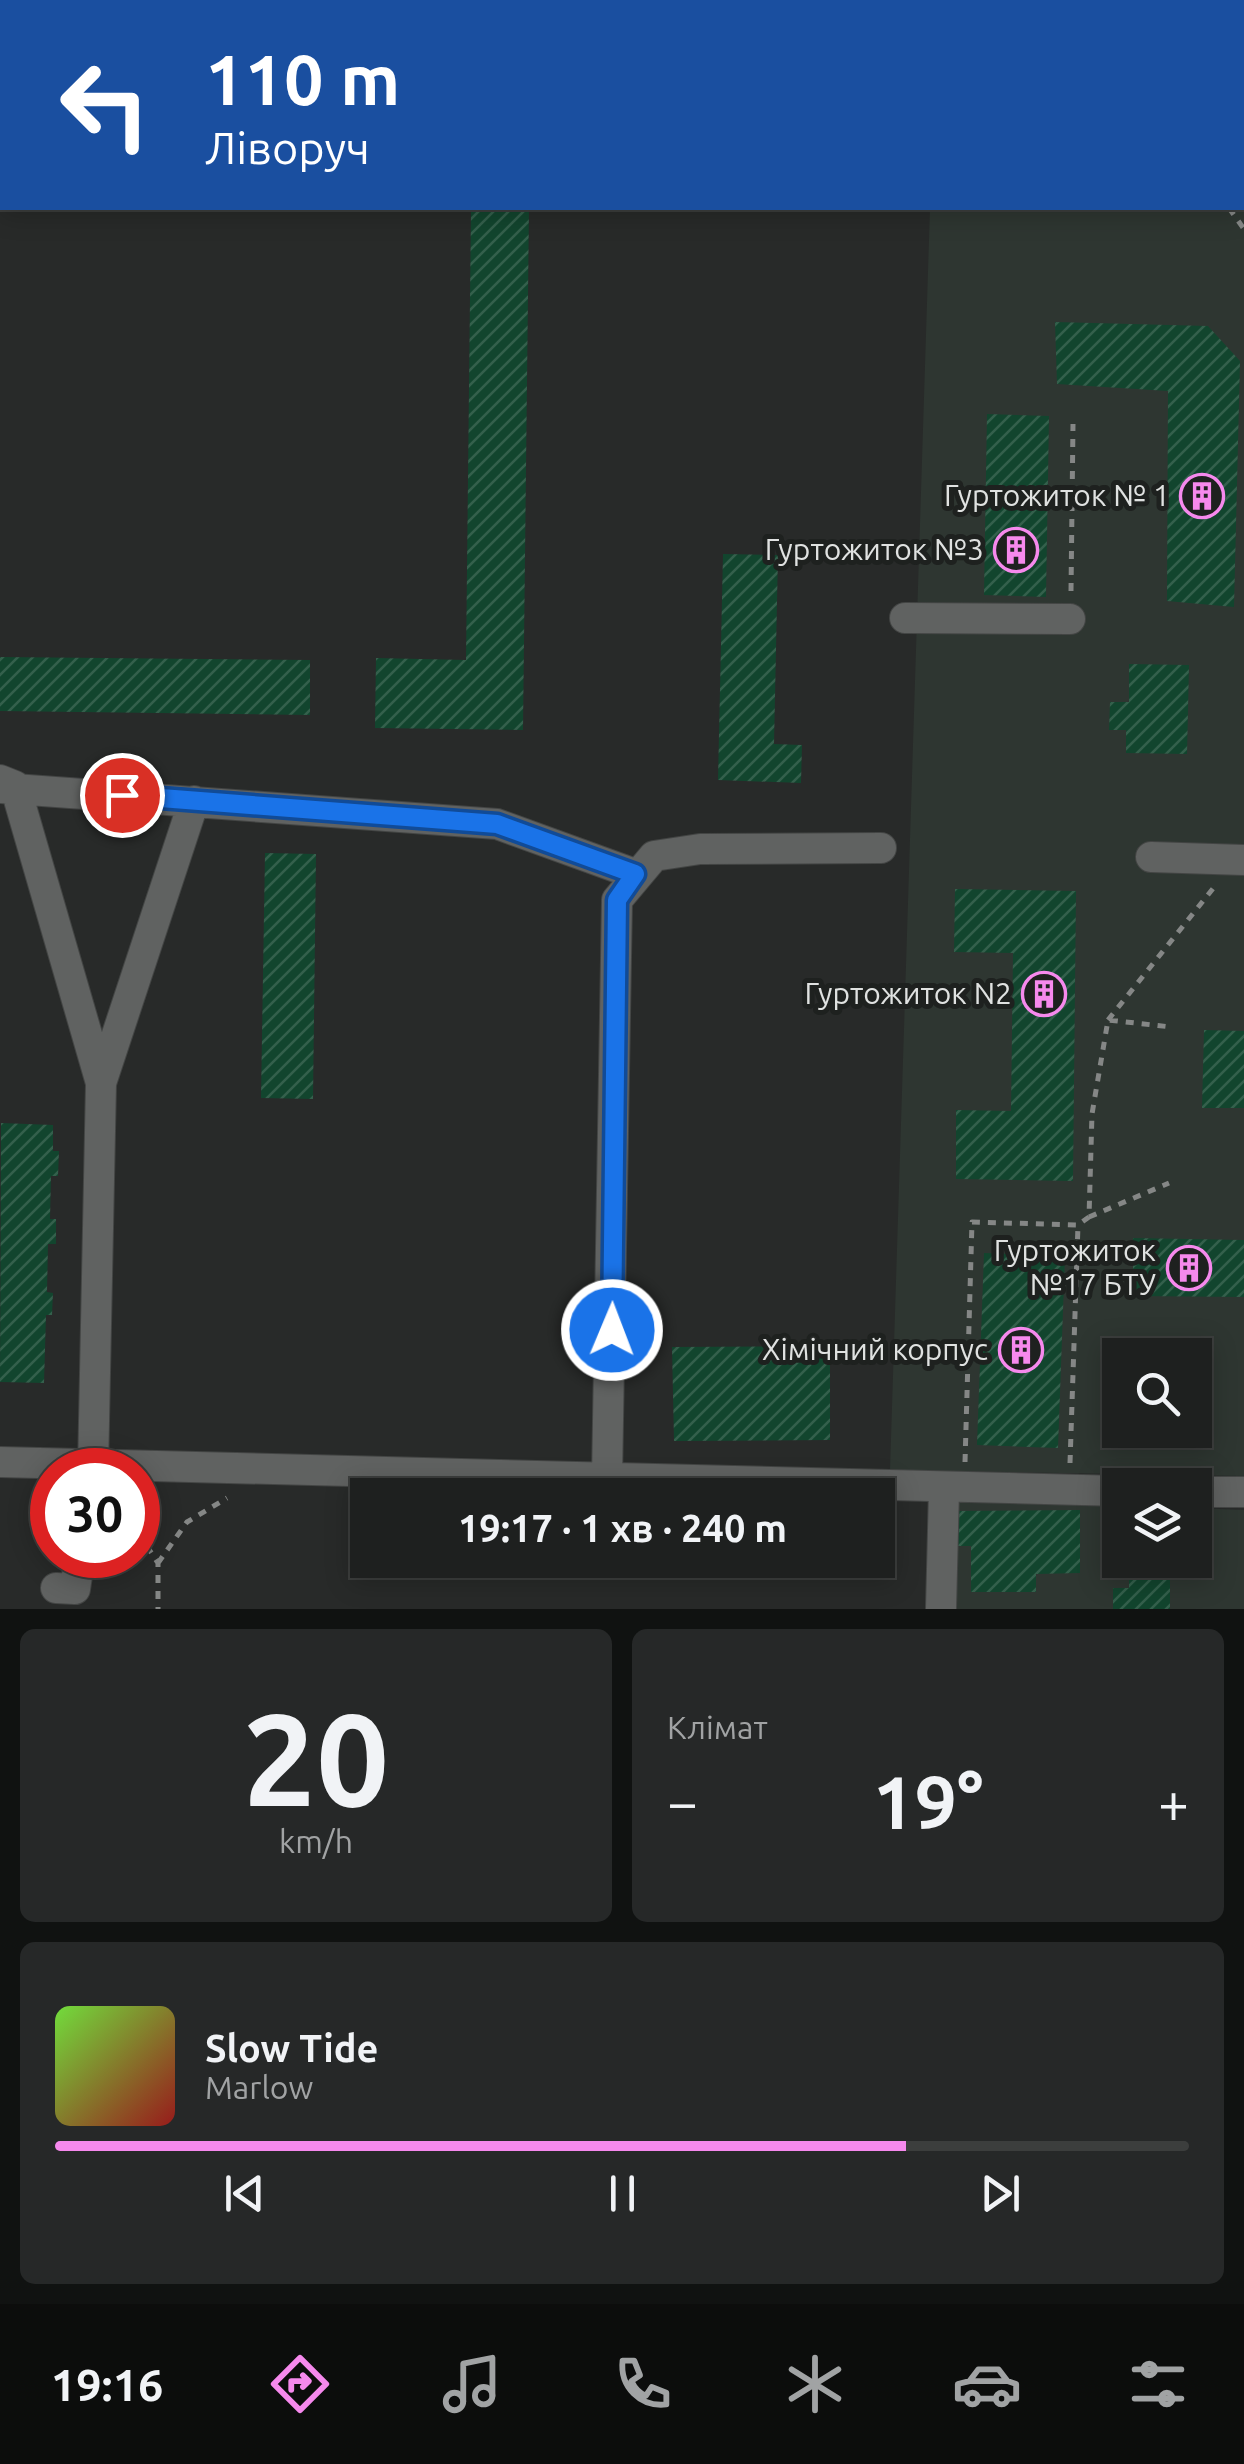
<!DOCTYPE html>
<html lang="uk">
<meta charset="utf-8">
<style>
:root{--surface:#1e201f;--page:#262828;--text:#f1f3f6;--muted:#a1a3a4;--line:#3c3e3d;--accent:#f689ed}
body{margin:0;font-family:Ubuntu,sans-serif;background:var(--page);color:var(--text);height:100vh;display:flex;flex-direction:column;font-size:38px;white-space:nowrap}
*{box-sizing:border-box;margin:0}
p{font-size:32px;color:var(--muted)}
.icon{flex:none;width:55px;height:55px;fill:none;stroke:currentColor;stroke-width:2;stroke-linecap:round;stroke-linejoin:round}
.map{position:relative;height:1609px;overflow:hidden}
.panel{display:flex;flex-direction:column;gap:20px;padding:20px;background:#101211;flex:1}
.panel>*{flex:none}
.hud{position:absolute;left:0px;top:0px;width:1245px;height:210px;box-shadow:0 5px 25px #0003,0 0 0 2px var(--line);background:#1a4fa0;color:#fff;overflow:hidden}
.buttons{position:absolute;left:1102px;top:1338px;display:grid;gap:20px}
.buttons a{display:grid;place-items:center;width:110px;height:110px;border-radius:0px;background:var(--surface);box-shadow:0 5px 25px #0003,0 0 0 2px var(--line);font-size:50px}
.speed{position:absolute;left:30px;top:1448px;display:flex;gap:20px;font-size:50px;font-weight:700;text-align:center}
.speed>*{display:grid;place-content:center;width:130px;height:130px;border-radius:50%;background:var(--surface);box-shadow:0 5px 25px #0003,0 0 0 2px var(--line);line-height:1}
.speed .limit{border:15px solid #d22;background:#fff;color:#111}
.pin{position:absolute;display:grid;place-items:center;width:85px;height:85px;color:#fff;margin:-42px;border:5px solid #fff;border-radius:50%;box-shadow:0 2px 10px #0007}
.me{position:absolute;width:110px;margin:-55px;rotate:1deg;stroke-linejoin:round;filter:drop-shadow(0 0 8px #0008)}
.turn{display:flex;align-items:center;gap:35px;height:210px;padding:0 40px;font-size:45px}
.turn .icon{width:130px;height:130px;stroke-width:2.5}
.turn b{display:block;font-size:70px;line-height:85px}
.big{font-size:75px;font-weight:700;line-height:1.1}
.panel .tile{flex:1;display:flex;flex-direction:column;justify-content:center;gap:15px;min-width:0;padding:0 35px;border-radius:15px;background:var(--page)}
.panel .dial{align-items:center;gap:0}
.dial b{font-size:130px;line-height:1}
.song{display:flex;align-items:center;gap:30px}
.cover{width:120px;height:120px;border-radius:15px;background:linear-gradient(135deg,hsl(100 70% 55%),hsl(0 70% 35%))}
.played{height:10px;border-radius:5px;background:linear-gradient(90deg,var(--accent) 75%,var(--line) 75%)}
.keys{display:flex;justify-content:space-around;direction:ltr}
.heat{display:flex;justify-content:space-between;align-items:center;font-size:55px;direction:ltr}
.panel .tiles{flex:1;display:grid;gap:20px;grid-template-columns:1fr 1fr}
.tile:last-child{grid-column:span 2}
.trip{position:absolute;left:350px;top:1478px;width:545px;height:100px;border-radius:0px;background:var(--surface);box-shadow:0 5px 25px #0003,0 0 0 2px var(--line);font-weight:700;line-height:100px;text-align:center}
.menu{display:flex;height:160px;justify-content:space-around;align-items:center;background:#0c0d0c;color:var(--muted)}
.menu .icon{width:70px;height:70px}
.menu .on{color:var(--accent)}
.menu b{font-size:45px;color:var(--text)}
.map>svg:first-child{display:block}
</style>
<div class="map">
<svg width="1244" height="1609" viewBox="0 0 1244 1609">
<defs>
<pattern id="park-crowns" width="20" height="18" patternUnits="userSpaceOnUse" patternTransform="scale(2.5)"><rect width="20" height="18" fill="#654762"/><path d="M2 6a3 3 0 1 1 6 0M12 15a3 3 0 1 1 6 0" fill="none" stroke="#7b6178"/></pattern>
<pattern id="building-hatch" width="6" height="6" patternUnits="userSpaceOnUse" patternTransform="scale(2.5)"><rect width="6" height="6" fill="#12452e"/><path d="M-1 1l2-2M0 6l6-6M5 7l2-2" fill="none" stroke="#34604c"/></pattern>
</defs>
<rect width="100%" height="100%" fill="#282a29"/>
<path fill="#2e3631" fill-rule="evenodd" d="M937,0h307v1476l-354,-6 40,-1262h312v-206zM1120,1355h75v75h-75z
M953,1498l167,7v55h75v-52l49,2v99h-296z"/>
<path fill="url(#park-crowns)" d="M606,0h341l-341,2z"/>
<path fill="url(#building-hatch)" d="M471,208h58l-6,522 -148,-2 1,-70 90,2z
M1055,322l153,4 32,35 -6,246 -67,-6 1,-210 -111,-7z
M987,414l62,2 -3,181 -62,-2z
M723,554l55,1 -4,189 28,1 -1,38 -83,-3z
M0,657l310,3v55l-310,-4z
M1129,664l60,1 -2,89 -61,-1v-23h-17l1,-28h19z
M265,853l51,1 -3,245 -52,-1z
M955,889l121,2 -3,290 -117,-2v-69l55,1 2,-158 -59,-1z
M1204,1030l40,1v77h-42z
M1,1123l52,2v26h6l-1,25h-7l-1,43h6v25h-8l-1,48 6,1 -1,22h-6l-2,68 -44,-1z
M1133,1238l111,2v57l-111,-1z
M984,1253l81,3 -7,192 -81,-3z
M830,1346v94l-156,1 -2,-94z
M1104,1508h16v53l-17,-1z
M1080,1510v63l-44,1v18h-65v-46h-16v-35z
M1195,1511l16,1 -2,64 -37,-1v-11l23,-4z
M676,1560h101l1,7 -102,2z
M1129,1564h41v45h-57v-21h16z"/>
<g fill="none" stroke-linecap="round" stroke-linejoin="round">
<defs>
<path id="minor" d="M905,618l165,1
M0,780l15,6 86,297 -8,387
M0,788l497,36 138,50
M1151,857l93,3
M101,1083l93,-282
M0,1462l1120,29
M607,1479l10,-579 37,-44 46,-7 181,-1
M1195,1492h49
M56,1588l19,1 5,-34
M941,1609l3,-119"/>
</defs>
<use href="#minor" stroke="#434544" stroke-width="32"/>
<path stroke="#858786" stroke-width="5" stroke-dasharray="8 8" stroke-linecap="butt" d="M1139,2v-2
M1242,108l2,-1
M1229,208l15,21
M1071,591l2,-167
M1108,1020l107,-134
M1089,1217l80,-34
M965,1462l7,-240 106,3 11,-8 3,-103 16,-94 63,7
M1070,1463l8,-238
M138,1533l20,30v46
M158,1563l29,-41 40,-24"/>
<use href="#minor" stroke="#606261" stroke-width="30"/>
</g>
<g fill="none" stroke-linecap="round" stroke-linejoin="round">
<defs>
<path id="route" d="M122,795l375,29 138,50 -18,26 -5,430"/>
</defs>
<use href="#route" stroke="#114b97" stroke-width="25"/>
<use href="#route" stroke="#1a73e8" stroke-width="18"/>
</g>
<defs>
<symbol id="building-ring" viewBox="-11 -11 22 22"><circle r="9.5" fill="#1e211f" stroke="#f689ed" stroke-width="1.5"/><path d="M-4-6H4V6H1V3H-1V6H-4ZM-2.5-4.3h1.7v1.8h-1.7ZM.8-4.3h1.7v1.8H.8ZM-2.5-1h1.7V.8h-1.7ZM.8-1h1.7V.8H.8Z" fill="#f689ed"/></symbol>
</defs>
<g fill-rule="evenodd">
<use href="#building-ring" x="1177" y="471" width="50" height="50"/>
<use href="#building-ring" x="991" y="525" width="50" height="50"/>
<use href="#building-ring" x="1019" y="969" width="50" height="50"/>
<use href="#building-ring" x="1164" y="1243" width="50" height="50"/>
<use href="#building-ring" x="996" y="1325" width="50" height="50"/>
</g>
<g text-anchor="middle" stroke-width="10" stroke-linejoin="round" paint-order="stroke">
<g font-size="30" fill="#e0e2e1" stroke="#1e211f" text-anchor="end">
<text x="1170" y="506">Гуртожиток № 1</text>
<text x="984" y="560">Гуртожиток №3</text>
<text x="1012" y="1004">Гуртожиток N2</text>
<text x="1156" y="1261">Гуртожиток<tspan x="1156" dy="34">№17 БТУ</tspan></text>
<text x="988" y="1360">Хімічний корпус</text>
</g>
</g>
</svg>
<div class="buttons">
<a><svg class="icon" aria-label="search" viewBox="0 0 24 24"><circle cx="10" cy="10" r="6"/><path d="M15 15l6 6"/></svg></a>
<a><svg class="icon" aria-label="layers" viewBox="0 0 24 24"><path d="M12 4l9 5-9 5-9-5zM3 14l9 5 9-5"/></svg></a>
</div>
<div class="speed"><div class="limit">30</div></div>
<div class="pin" style="left:122px;top:795px;background:#d93025"><svg class="icon" aria-label="arrive" viewBox="0 0 24 24"><path d="M6 21V4h12l-3 4 3 4H6"/></svg></div>
<svg class="me" style="left:612px;top:1330px" viewBox="-20 -20 40 40"><circle r="17" fill="#1a73e8" stroke="#fff" stroke-width="3"/><path d="M0-11L8 9 0 5-8 9z" fill="#fff"/></svg>
<div class="trip">19:17 · 1 хв · 240 m</div>
<div class="hud">
<div class="turn"><svg class="icon" aria-label="left" viewBox="0 0 24 24"><path d="M17 20v-9H6M10 6l-5 5 5 5"/></svg><div><b>110 m</b>Ліворуч</div></div>
</div>
</div>
<section class="panel">
<div class="tiles">
<div class="tile dial"><b>20</b><p>km/h</p></div>
<div class="tile"><p>Клімат</p>
<div class="heat"><a>−</a><b class="big">19°</b><a>+</a></div>
</div>
<div class="tile">
<div class="song"><i class="cover"></i><div><b>Slow Tide</b><p>Marlow</p></div></div>
<div class="played"></div>
<div class="keys"><svg class="icon" aria-label="previous" viewBox="0 0 24 24"><path d="M18 5L8 12l10 7zM5 5v14"/></svg><svg class="icon" aria-label="pause" viewBox="0 0 24 24"><path d="M8 5v14M16 5v14"/></svg><svg class="icon" aria-label="next" viewBox="0 0 24 24"><path d="M6 5l10 7-10 7zM19 5v14"/></svg></div>
</div>
</div>
</section>
<nav class="menu">
<b>19:16</b>
<svg class="icon on" aria-label="directions" viewBox="0 0 24 24"><path d="M12 3l9 9-9 9-9-9zM9 14v-3h6M13 9l2 2-2 2"/></svg>
<svg class="icon" aria-label="music" viewBox="0 0 24 24"><path d="M9 18V5l10-2v13"/><circle cx="6" cy="18" r="3"/><circle cx="16" cy="16" r="3"/></svg>
<svg class="icon" aria-label="phone" viewBox="0 0 24 24"><path d="M5 4h4l2 5-3 2q2 4 5 5l2-3 5 2v4C11 20 4 13 5 4z"/></svg>
<svg class="icon" aria-label="climate" viewBox="0 0 24 24"><path d="M12 3v18M4 7l16 10M4 17L20 7"/></svg>
<svg class="icon" aria-label="car" viewBox="0 0 24 24"><path d="M5 17H2v-5l4-1 3-4h7l3 4 3 1v5h-3M9 17h6M6 11h13"/><circle cx="7" cy="17" r="2"/><circle cx="17" cy="17" r="2"/></svg>
<svg class="icon" aria-label="filters" viewBox="0 0 24 24"><path d="M4 7h16M4 17h16"/><circle cx="9" cy="7" r="2"/><circle cx="15" cy="17" r="2"/></svg>
</nav>
